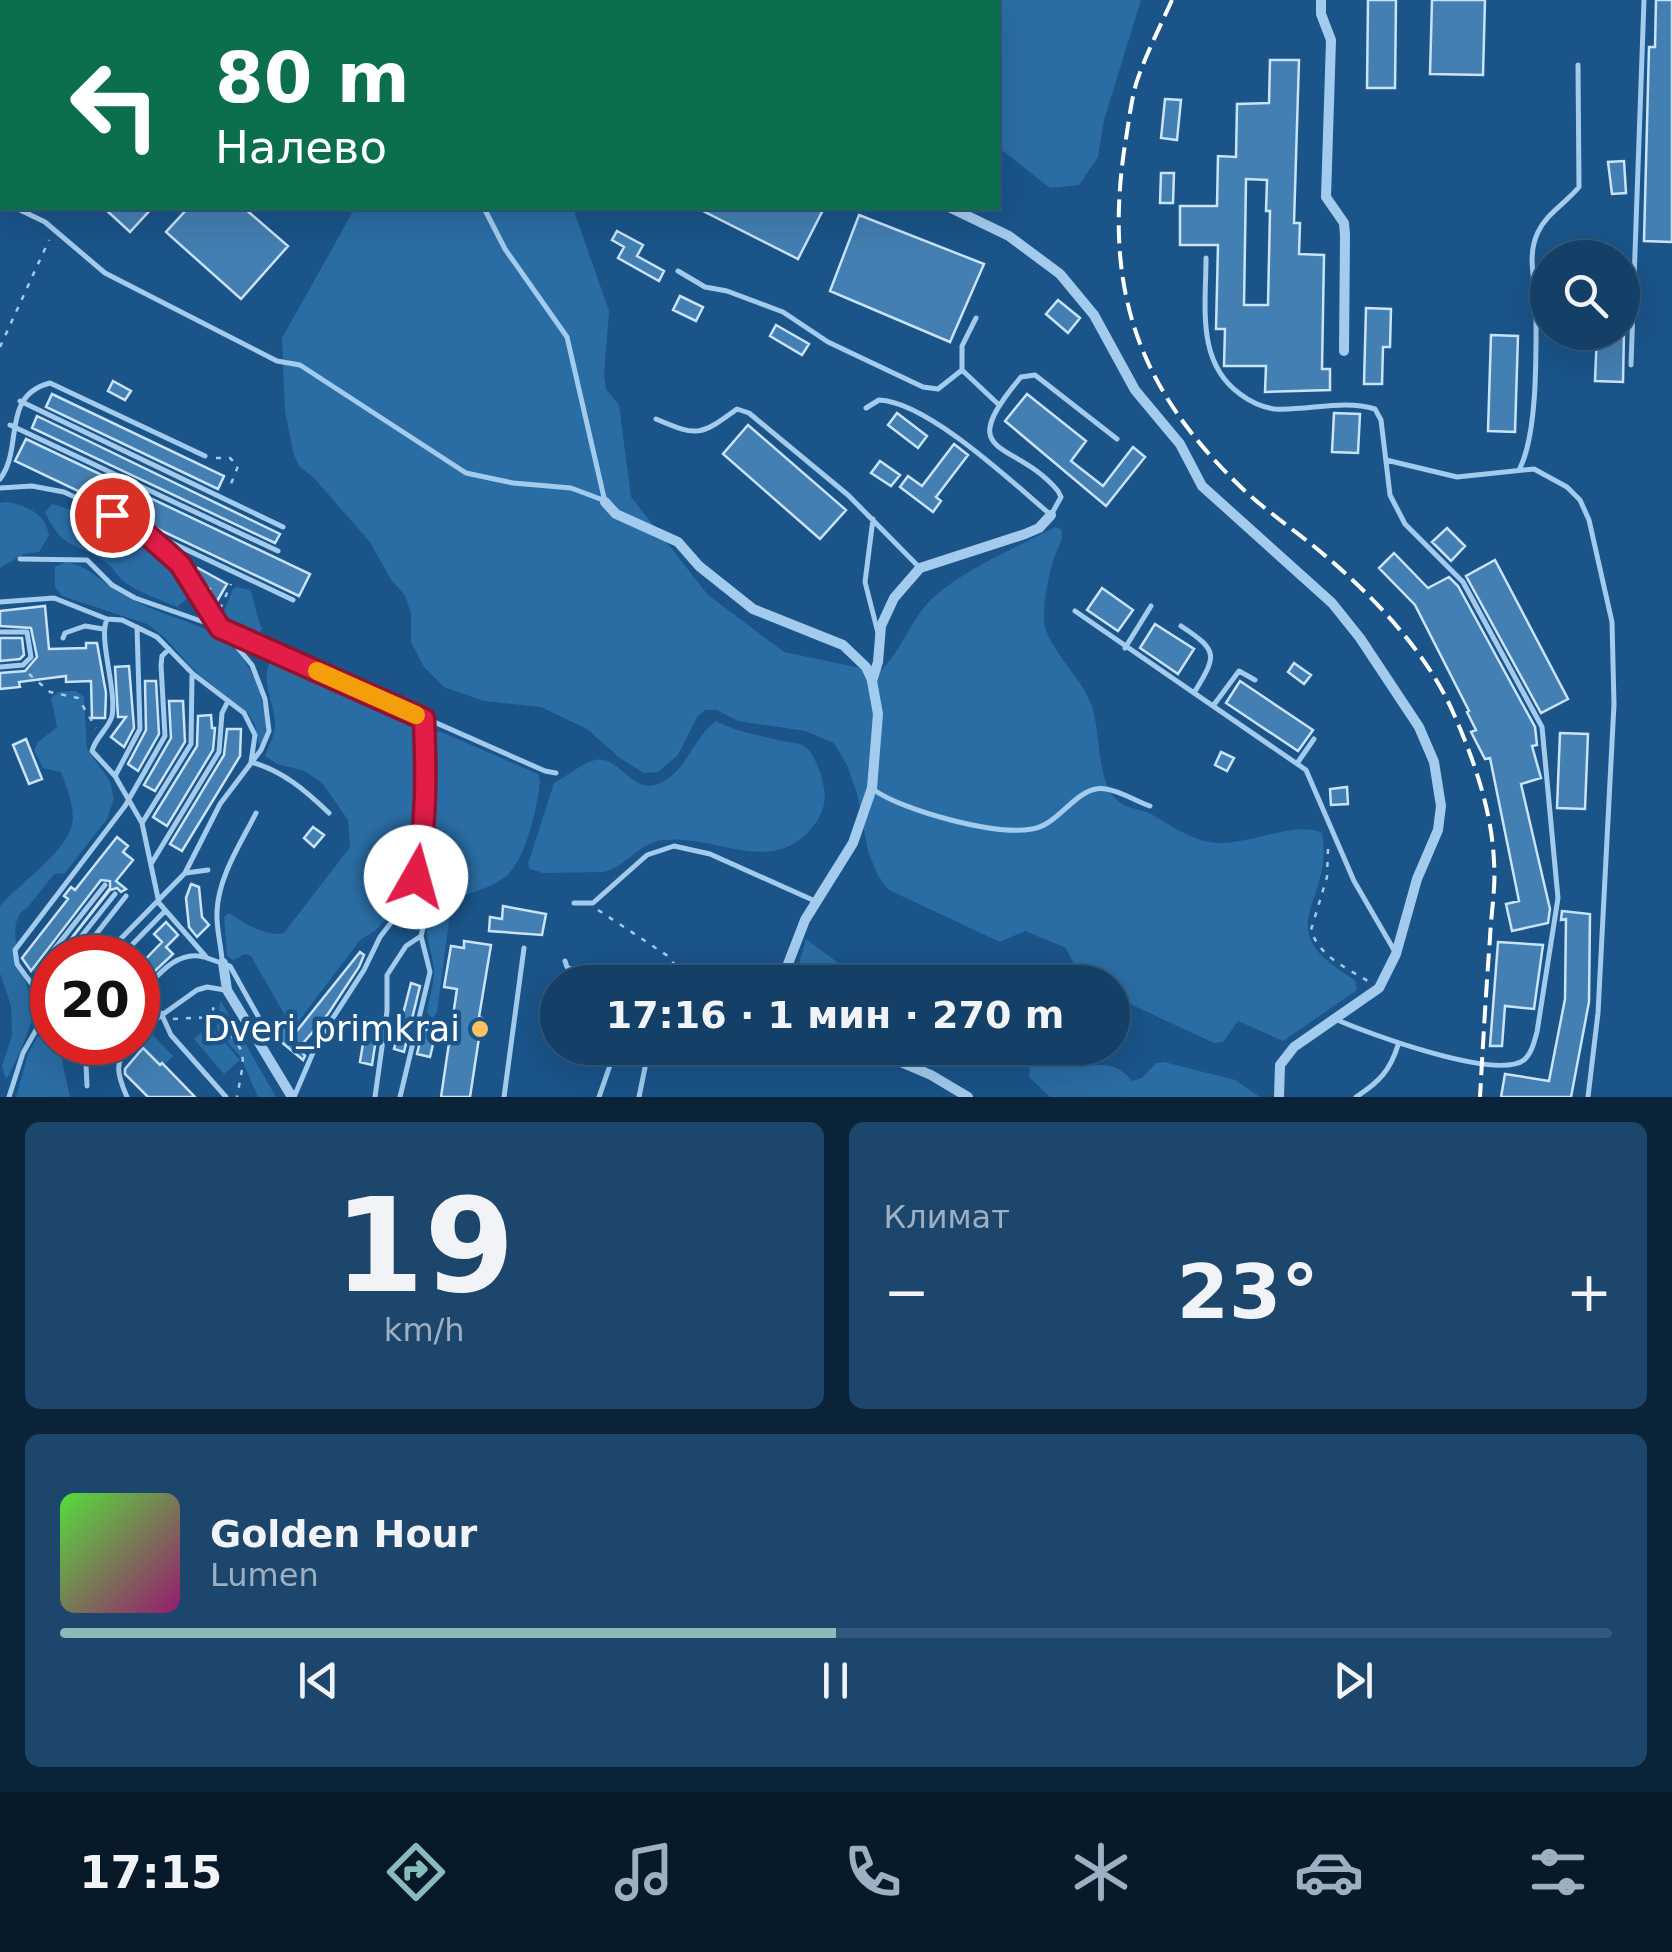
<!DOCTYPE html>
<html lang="ru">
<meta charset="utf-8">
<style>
:root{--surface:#143f67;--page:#1d466d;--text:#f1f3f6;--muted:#9dafc0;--line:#33587b;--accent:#8bbbb9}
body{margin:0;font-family:"DejaVu Sans",sans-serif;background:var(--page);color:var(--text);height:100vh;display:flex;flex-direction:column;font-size:38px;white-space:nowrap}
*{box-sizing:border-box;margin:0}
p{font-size:32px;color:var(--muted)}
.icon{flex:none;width:55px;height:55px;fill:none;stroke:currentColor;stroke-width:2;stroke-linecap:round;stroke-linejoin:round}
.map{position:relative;height:1097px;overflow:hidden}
.details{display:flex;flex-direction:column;gap:25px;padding:25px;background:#0b2339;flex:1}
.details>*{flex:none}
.hud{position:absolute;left:0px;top:0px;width:1000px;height:210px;box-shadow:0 10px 40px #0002,0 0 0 2px var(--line);background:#0b6e4f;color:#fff;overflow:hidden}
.buttons{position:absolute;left:1530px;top:240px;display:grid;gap:20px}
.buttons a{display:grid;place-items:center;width:110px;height:110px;border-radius:50%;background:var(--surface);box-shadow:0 10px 40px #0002,0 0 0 2px var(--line);font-size:50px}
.speed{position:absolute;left:30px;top:935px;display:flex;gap:20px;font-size:50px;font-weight:700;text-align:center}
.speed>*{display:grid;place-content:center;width:130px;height:130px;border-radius:50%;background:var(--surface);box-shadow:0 10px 40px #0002,0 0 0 2px var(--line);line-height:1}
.speed .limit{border:15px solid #d22;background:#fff;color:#111}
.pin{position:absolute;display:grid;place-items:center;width:85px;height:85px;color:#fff;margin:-42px;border:5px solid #fff;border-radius:50%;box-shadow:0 2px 10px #0007}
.me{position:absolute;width:110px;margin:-55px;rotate:7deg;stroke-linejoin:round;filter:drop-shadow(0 0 8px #0008)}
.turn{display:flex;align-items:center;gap:35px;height:210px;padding:0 50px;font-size:45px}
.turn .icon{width:130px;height:130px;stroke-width:2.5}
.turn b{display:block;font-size:70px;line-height:85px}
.big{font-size:75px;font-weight:600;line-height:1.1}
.details .tile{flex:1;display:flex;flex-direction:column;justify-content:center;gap:15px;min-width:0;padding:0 35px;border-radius:15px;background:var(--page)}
.details .dial{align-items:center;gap:0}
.dial b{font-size:130px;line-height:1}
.song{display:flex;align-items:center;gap:30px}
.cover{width:120px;height:120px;border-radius:15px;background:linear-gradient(135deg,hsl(110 70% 55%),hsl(320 70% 35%))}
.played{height:10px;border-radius:5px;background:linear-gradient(90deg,var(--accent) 50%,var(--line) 50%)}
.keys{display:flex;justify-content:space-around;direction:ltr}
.heat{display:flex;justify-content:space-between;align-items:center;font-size:55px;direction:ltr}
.details .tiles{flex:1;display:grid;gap:25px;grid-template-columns:1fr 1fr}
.tile:last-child{grid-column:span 2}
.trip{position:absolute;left:540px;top:965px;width:590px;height:100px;border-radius:50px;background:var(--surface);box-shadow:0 10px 40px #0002,0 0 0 2px var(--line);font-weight:600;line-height:100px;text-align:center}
.menu{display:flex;height:160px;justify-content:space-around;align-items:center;background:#081929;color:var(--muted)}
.menu .icon{width:70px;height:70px}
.menu .current{color:var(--accent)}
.menu b{font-size:45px;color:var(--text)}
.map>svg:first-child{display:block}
</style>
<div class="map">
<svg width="1672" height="1097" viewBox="0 0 1672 1097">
<rect width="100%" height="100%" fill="#1a5489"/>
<path fill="#2a6da5" d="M754,0h387l-37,120 -6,37 -19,28 -29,3 -52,-41v-145z
M355,208h218l36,103 -5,65 2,13 13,16 12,92 77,98 76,57 95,20c24,-21 31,-54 55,-75 29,-27 85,-51 121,-70l6,2c3,11 -3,18 -7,29 -5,17 -13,50 -9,69 5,21 34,50 44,72 13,26 6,84 29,102 9,8 24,8 35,14 18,11 36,23 56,27 36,7 83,-23 113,-9 13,72 -58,94 33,147l2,10 -74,51 -45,-20 -15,21 -9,1 -101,-47 -1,-14h-29l-17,-34 -41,-17 -25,11 -111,-52 -11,-14 -10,-25 -11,-58 -10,-28 -13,-22 -29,-12 -67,-10 -21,-11h-12l-8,7 -19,38 -20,17 -14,1 -23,-14 -34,-30 -46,-22 -57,-6 -40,-14 -20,-20 -13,-25v-29l-7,-19 -12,-13 -23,-40 -56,-64 -13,-10 -6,-11 -9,-44 -3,-74z
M6,502c20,3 39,11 43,33l-10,17 -15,2 -24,14v-65z
M52,504c41,11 128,47 136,94l-11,9c-17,-8 -36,-13 -51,-24 -9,-6 -13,-17 -22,-22 -31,-20 -41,-11 -59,-49z
M66,562c25,4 37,23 59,34 59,33 119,25 137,107 4,15 7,30 -3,43l-4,-21 -7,-12 -52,-41 -32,-35 -17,-13 -85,-28 -7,-9v-20z
M237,587l13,3c6,11 5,26 12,38l-4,9 -32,-13 -5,-5 12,-30z
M278,658l132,61 6,9 4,53 -4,74 -9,40 -31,35 -16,10 -64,85 -5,1 -40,-70 -6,-2 -12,6 -6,-4 -3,-39 5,-4c15,10 37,24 55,20l66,-86 -2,-27 -25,-36 -18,-13 -28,-7 -12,-8c3,-10 10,-19 10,-31 0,-23 -16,-44 -4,-65z
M58,692l18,-1 8,6 3,52 23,32 4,18 -7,20 -42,54 -11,1 -27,34c-27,14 0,71 6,99 3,12 -20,63 -27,72l-4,-13 10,-31 -1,-29 -11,-33v-67c20,-23 60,-49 71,-78 6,-18 -4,-39 -10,-56l-18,-4 -9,-18 4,-8 19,-15 -6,-29z
M716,721c20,11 43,14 66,20 6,1 17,2 22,5 11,7 18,30 20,42 3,16 -3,30 -14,42 -40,46 -96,4 -146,10 -26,3 -37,26 -60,32l-61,1 -13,-4 -2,-5 26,-81c12,-6 28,-20 41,-23 25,-5 36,34 63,24 29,-12 35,-47 58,-63z
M439,731l99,43 2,6c-2,25 -14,81 -35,97 -19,14 -52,23 -76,24l-10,-9 7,-37 5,-117z
M436,909l9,3 4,9 -12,91 -4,6 -6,-5c2,-14 7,-28 7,-41 0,-22 -17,-45 2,-63z
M806,939l58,43h-63l-3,-14z
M220,1002l2,1 54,94h-18l-17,-39 -24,-29z
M52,1010v32l15,1 -5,18 8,36h-54l12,-43z
M210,1025l30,35 -16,14 -30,-35z
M150,1032l23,24 -9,9h-4l-17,-17 -2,-7z
M1040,1048h10l26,19c24,-2 39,-7 56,14l10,-3 14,-15 8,-1 71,18 25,17h-210l-21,-20 1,-15z"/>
<path fill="#437fb2" stroke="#c9e3f9" stroke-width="2.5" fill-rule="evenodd" d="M1368,0h28l-1,88h-28z
M1432,0h53l-2,75 -53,-1z
M1656,0h16v242l-28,-1 5,-194h6z
M1270,60h29l-5,163h6l-1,31 25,1 -2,114h8v21l-65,2 1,-26h-42l1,-37h-9l2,-84h-38v-39h37l1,-50 18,1 1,-53 32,-1zM1246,179l21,1 -1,31h4l-2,94h-24z
M1165,99l16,1 -4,40 -16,-2z
M1624,161l2,32 -14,1 -4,-32z
M1161,173h13l-1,30h-13z
M104,208h48l-22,24z
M188,208h56l44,38 -47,53 -75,-67z
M697,208h127l-26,51z
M859,215l125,49 -34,78 -120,-51z
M617,231l26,14 -6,11 27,15 -5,10 -41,-23 6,-11 -12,-7z
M680,296l23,11 -7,14 -23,-11z
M1058,300l22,18 -12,15 -22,-19z
M1366,308l25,1 -1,38h-7l-1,37h-18z
M776,325l33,19 -7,11 -32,-19z
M1597,332h27l-1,50 -28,-1z
M1491,335l27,1 -3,96 -27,-1z
M113,381l18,10 -6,9 -17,-9z
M52,394l172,82 -6,13 -172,-82z
M1027,394l59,47 -15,20 32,25 30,-39 12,10 -39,49 -101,-85z
M897,413l30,23 -9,12 -30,-23z
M1334,413l26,1 -2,39 -26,-1z
M37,416l243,118 -5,9 -243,-115z
M748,425l98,85 -26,29 -97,-85z
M26,439l284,135 -11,22 -284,-135z
M954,444l14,11 -32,42 5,4 -8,11 -33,-25 8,-11 14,10z
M880,461l20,14 -9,11 -20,-13z
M1447,528l18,18 -14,15 -19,-19z
M1394,553l34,35 21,-11 9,9 77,141 2,18 -5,1 9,32 -20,6 29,125 -2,14 -36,8 -6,-27 13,-3 -29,-143 -5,1 -14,-27 5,-2 -9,-18 2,-1 -54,-106 -36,-37z
M1495,560l73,139 -27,14 -75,-137z
M198,568l29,16 -11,19 -9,-9 3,-5 -11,-6 -4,-8z
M1102,588l31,22 -15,21 -31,-21z
M45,606l4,43 37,-1v-5h11l9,50 -1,25h-13l-1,-37 -25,1v-6l-47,6 1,5 -20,2v-16l25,-2 12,-14 -6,-29 -31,-2v-15z
M1155,624l39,25 -16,25 -38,-26z
M0,638h22l2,17 -4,4 -20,2z
M1294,663l17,12 -7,9 -16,-12z
M129,666l5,62 -10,19 -13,-10 15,-20h-8l-3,-50z
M145,681h11l3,53 -21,37 -10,-7 18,-34z
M1240,681l73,49 -15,21 -72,-48z
M169,701h14l2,41 -30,49 -11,-6 27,-47z
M211,715l1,13h3l-2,22 -46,76 -14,-9 44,-71 1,-30z
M227,729h14l-1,27 -58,95 -12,-7 54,-89z
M1560,733l28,1 -3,75 -28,-1z
M26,739l16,40 -13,5 -16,-39z
M1221,752l13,6 -7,13 -12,-6z
M1347,787l1,17 -17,1 -1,-16z
M313,827l11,8 -10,12 -10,-9z
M117,837l11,9 -5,6 10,8 -17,21 10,8 -5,3 -4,-4 -7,2 -54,68 54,-70v-7l-9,-1 -70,91 -9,-13 46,-59 -4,-3 7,-9 4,3z
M191,884l8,3 3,30 7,8 -12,12 -8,-10 -3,-29z
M503,906l43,8 -4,21 -53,-4 1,-14 12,2z
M1562,911l28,3 -1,88 -18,95h-70l4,-23 44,7 16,-82 1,-80 -5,1z
M166,922l12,13 -12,12 7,7 -35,33v-20l24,-25 -8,-8z
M464,941l27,4 -12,72 3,1 -12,79h-29l16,-108 -13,-2 7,-41 13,2z
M1498,942l45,3 -9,64 -29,-3 -3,40h-12z
M360,952l4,3 -5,12 -31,47 -29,34 6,8 -2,4 -24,-20 -7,-12 10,-7 10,16z
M411,983l9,3 -16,66 -10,-3z
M367,1018l12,2 -7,45 -12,-3z
M423,1029l13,3 -6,25 -13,-3z
M72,1042h13l-7,19 -11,-5z
M143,1048l17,17 2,-2 33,34h-47l-23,-23v-5z"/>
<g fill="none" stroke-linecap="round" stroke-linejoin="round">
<path stroke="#a3cbed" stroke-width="2.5" stroke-dasharray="5 8" stroke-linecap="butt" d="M0,347l49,-107
M216,458h14l8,8 -9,23
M220,609l11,-25
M29,674l21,18 28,6 18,30
M1328,849l-1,28 -16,53c8,26 35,38 57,51
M598,910l70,46 20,26
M173,1019l41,-2c34,37 32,31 23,80
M210,1025l5,-25"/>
<path stroke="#a3cbed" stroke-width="5" d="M304,0l2,2
M0,202h2
M16,208l29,14 60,51 172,88 23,4 166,108 47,10 58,5 32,12
M484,208l21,41 62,88 38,165
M1206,258c0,48 -10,104 34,136 9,7 23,14 35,15 33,2 68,-10 100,0l6,11 9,75 15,29 58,58 79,145 16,171 -21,134c-3,10 -5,21 -13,28 -28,21 -157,-27 -189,-41
M678,271l27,16 22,4 56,21 45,30 95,45 15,2 24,-19
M976,318l-14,28v24l36,34
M1631,365l13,-365
M20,401l263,126
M866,408l13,-8c49,2 134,83 172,115l10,-18 -3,-6c-44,-53 -107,-31 -37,-114l14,-2 82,64
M656,419c42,18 44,17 81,-10l12,4 99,82 72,73
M10,425l268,126
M1386,460l71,17 77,-8 33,18 13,13 9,20 23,102 2,82 -16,309 -10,84
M1520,468c18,-37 16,-117 16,-160 0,-26 -10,-51 2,-76 9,-19 28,-29 41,-45l-1,-122
M0,479c24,-31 0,-83 50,-96l155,73
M0,488l32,-2 32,6 229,108
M873,519l-8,63 13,51
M20,559l67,1 25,25 23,13 86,30 324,143 11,2
M0,602l54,-4 53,21 15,1 35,17 36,37 51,39 11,22 -4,27c32,9 54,28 78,51
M1075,611l231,159 48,111 40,69
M107,619c-9,20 10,71 5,97 -3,12 -17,22 -20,35l23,25 27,47 17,80 48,55 23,8 38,68
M1181,626c38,25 36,29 13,67
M0,632h27l4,25 -8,8 -23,2
M63,638l2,-5 20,-7 18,3
M1125,648l26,-42
M1213,706l26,-35 16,9
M1298,762l16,-23
M115,776l25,-47 -3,-102
M874,790c30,21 122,46 158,39 28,-4 45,-45 74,-40 14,2 30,12 44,17
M142,823l49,-79 1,-69
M151,864l68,-112 3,-39 6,-12
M186,873l22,-3
M574,903h19l54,-48 27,-9 36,8 105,47
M64,958l51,-64
M90,958l-4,-11 40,-51
M102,958l83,-85 35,-69 41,-54 8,-19 -4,-32 -13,-34 -31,-37 -41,-64 -36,-32
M119,958l46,-47
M222,960c-1,-15 -6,-33 -5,-48 1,-35 24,-69 39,-99
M565,961l2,6 28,15
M35,989l2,-18 68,-86
M138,996c18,-18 38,-47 66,-39
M48,1006l-31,-42 -2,-14 110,-144 40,-70 -4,-71 1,-9 7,-7
M161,1013l10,22 55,62
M138,1032l59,-42 10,-3 18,3
M87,1086l-1,-22 9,-22
M9,1097l14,-44 29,-51
M127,1097c-10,-23 -13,-33 2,-55
M294,1097l24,-56 46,-71 16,-33 20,-26 12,-10
M375,1097l12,-86v-36l19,-29 15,-10
M400,1097l30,-125 -9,-36 7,-28 -16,-7c11,-61 15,-121 12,-182
M504,1097l20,-149
M599,1097l17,-49
M639,1097l10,-49
M1356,1097c23,-15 34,-26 42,-52"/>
<path stroke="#a3cbed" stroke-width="10" d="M1321,0v14l10,26 -5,157 18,26 1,12 -1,116
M563,2l2,-2
M951,208l58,28 51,38 34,41 41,75 45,54 22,42 130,117 28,35 59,89 15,35 7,44 -3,24 -21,49 -21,75 -17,34 -85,59 -14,18 -1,32
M605,502l11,12 62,28 21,24 54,43 90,36 23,22 6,13
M223,963l4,27 65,107
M786,982l2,-18 17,-44 48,-77 19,-55 6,-74 -6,-33 6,-19 3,-36 13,-28 26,-30 105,-34 14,-6 12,-13
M868,1048l63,27 37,22"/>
<path stroke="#fff" stroke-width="4" stroke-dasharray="18 8" stroke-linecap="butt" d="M1172,0c-12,27 -27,56 -36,84 -6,22 -8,44 -12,67 -20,142 16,241 121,340 24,22 52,41 77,62 50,42 103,97 130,157 21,47 40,100 42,152 2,25 -3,51 -4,76 -4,53 -7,106 -10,159"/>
</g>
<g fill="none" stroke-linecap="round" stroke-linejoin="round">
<defs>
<path id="route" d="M112,515l32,17 36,32 40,64 204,91c2,52 3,107 -8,158"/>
</defs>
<use href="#route" stroke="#92132f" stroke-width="25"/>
<use href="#route" stroke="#e11d48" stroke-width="18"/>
<path stroke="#f59e0b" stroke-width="18" d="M317,671l99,44"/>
</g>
<circle fill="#fec25f" stroke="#1a5489" stroke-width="4" cx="480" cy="1029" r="10"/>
<g text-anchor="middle" stroke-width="9" stroke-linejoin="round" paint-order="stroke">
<g font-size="35" fill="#fff" stroke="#1a5489" text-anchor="end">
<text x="460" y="1041">Dveri_primkrai</text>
</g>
</g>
</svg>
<div class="buttons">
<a><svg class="icon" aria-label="search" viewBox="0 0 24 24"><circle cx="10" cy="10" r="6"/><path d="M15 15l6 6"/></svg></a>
</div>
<div class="speed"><div class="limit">20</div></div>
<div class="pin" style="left:112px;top:515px;background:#d93025"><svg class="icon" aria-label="arrive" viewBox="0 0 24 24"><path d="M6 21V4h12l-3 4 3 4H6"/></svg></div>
<svg class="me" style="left:416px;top:877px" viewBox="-20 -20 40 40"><circle r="19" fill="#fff"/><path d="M0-13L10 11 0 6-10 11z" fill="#e11d48"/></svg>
<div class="trip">17:16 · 1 мин · 270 m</div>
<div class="hud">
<div class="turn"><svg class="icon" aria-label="left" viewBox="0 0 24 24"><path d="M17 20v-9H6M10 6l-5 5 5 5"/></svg><div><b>80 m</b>Налево</div></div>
</div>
</div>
<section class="details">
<div class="tiles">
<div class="tile dial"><b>19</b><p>km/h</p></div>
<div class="tile"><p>Климат</p>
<div class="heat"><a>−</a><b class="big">23°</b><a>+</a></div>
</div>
<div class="tile">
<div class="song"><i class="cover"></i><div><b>Golden Hour</b><p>Lumen</p></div></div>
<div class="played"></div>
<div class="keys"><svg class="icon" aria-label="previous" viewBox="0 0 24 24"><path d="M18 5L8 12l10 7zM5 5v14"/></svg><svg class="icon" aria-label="pause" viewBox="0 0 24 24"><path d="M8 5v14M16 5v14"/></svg><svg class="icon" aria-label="next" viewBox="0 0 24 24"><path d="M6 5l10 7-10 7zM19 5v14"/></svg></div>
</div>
</div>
</section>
<nav class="menu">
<b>17:15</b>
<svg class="icon current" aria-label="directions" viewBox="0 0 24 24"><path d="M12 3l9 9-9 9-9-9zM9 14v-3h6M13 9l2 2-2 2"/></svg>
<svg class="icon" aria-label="music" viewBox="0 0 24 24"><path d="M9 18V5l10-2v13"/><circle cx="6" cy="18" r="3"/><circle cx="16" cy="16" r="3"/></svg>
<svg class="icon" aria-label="phone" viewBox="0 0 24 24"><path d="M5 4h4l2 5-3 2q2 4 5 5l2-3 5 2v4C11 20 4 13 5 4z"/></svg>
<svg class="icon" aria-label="climate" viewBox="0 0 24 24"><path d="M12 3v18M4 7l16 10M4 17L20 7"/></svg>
<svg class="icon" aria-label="car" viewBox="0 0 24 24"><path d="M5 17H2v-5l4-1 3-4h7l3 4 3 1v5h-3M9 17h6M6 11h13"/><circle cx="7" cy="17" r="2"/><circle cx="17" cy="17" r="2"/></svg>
<svg class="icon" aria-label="filters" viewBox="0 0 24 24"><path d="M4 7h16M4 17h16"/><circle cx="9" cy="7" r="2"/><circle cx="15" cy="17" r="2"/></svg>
</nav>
